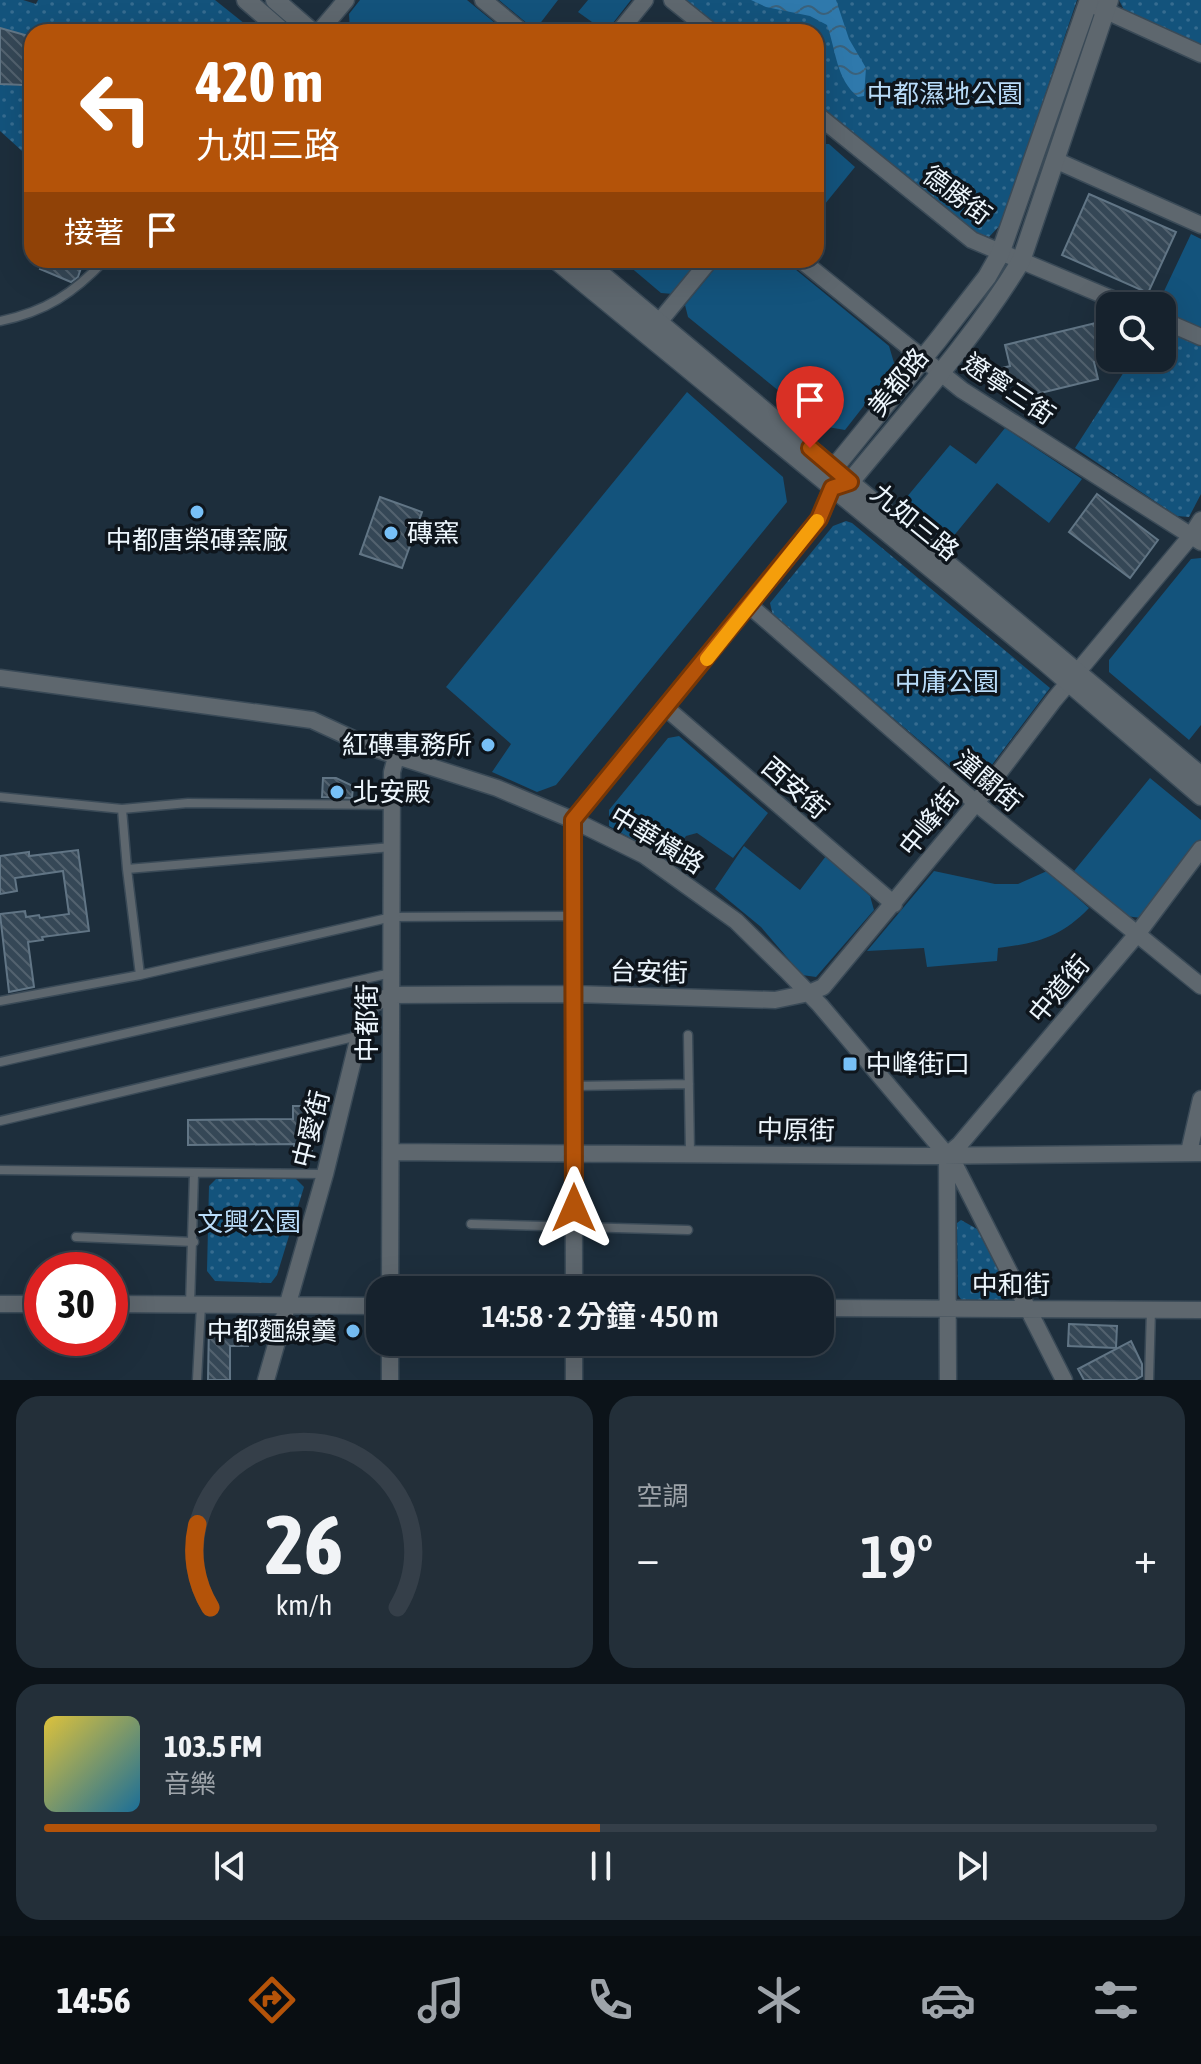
<!DOCTYPE html>
<html lang="zh-TW">
<meta charset="utf-8">
<style>
:root{--surface:#16222d;--page:#232f39;--text:#f1f3f6;--muted:#9ea4aa;--line:#353f49;--accent:#b45309}
body{margin:0;font-family:"Asap Condensed","Noto Sans TC",sans-serif;background:var(--page);color:var(--text);height:100vh;display:flex;flex-direction:column;font-size:30px;white-space:nowrap}
*{box-sizing:border-box;margin:0}
p{font-size:26px;color:var(--muted)}
.icon{flex:none;width:44px;height:44px;fill:none;stroke:currentColor;stroke-width:2;stroke-linecap:round;stroke-linejoin:round}
.map{position:relative;height:1380px;overflow:hidden}
.details{display:flex;flex-direction:column;gap:16px;padding:16px;background:#0c1319;flex:1}
.details>*{flex:none}
.banner{position:absolute;left:24px;top:24px;width:800px;height:244px;border-radius:24px;box-shadow:0 8px 32px #0002,0 0 0 2px var(--line);background:#b45309;color:#fff;overflow:hidden}
.fabs{position:absolute;left:1096px;top:292px;display:grid;gap:16px}
.fabs a{display:grid;place-items:center;width:80px;height:80px;border-radius:16px;background:var(--surface);box-shadow:0 8px 32px #0002,0 0 0 2px var(--line);font-size:40px}
.speed{position:absolute;left:24px;top:1252px;display:flex;gap:16px;font-size:40px;font-weight:700;text-align:center}
.speed>*{display:grid;place-content:center;width:104px;height:104px;border-radius:50%;background:var(--surface);box-shadow:0 8px 32px #0002,0 0 0 2px var(--line);line-height:1}
.speed .limit{border:12px solid #d22;background:#fff;color:#111}
.pin{position:absolute;display:grid;place-items:center;width:68px;height:68px;color:#fff;margin:-82px -34px;border-radius:50% 50% 50% 0;rotate:-45deg;box-shadow:0 0 8px #0007}
.pin .icon{rotate:45deg}
.me{position:absolute;width:88px;margin:-44px;rotate:0deg;stroke-linejoin:round;filter:drop-shadow(0 0 6px #0008)}
.turn{display:flex;align-items:center;gap:28px;height:168px;padding:0 40px;font-size:36px}
.turn .icon{width:104px;height:104px;stroke-width:2.5}
.turn b{display:block;font-size:56px;line-height:68px}
.then{display:flex;align-items:center;height:76px;padding:0 40px;background:#0003;gap:16px;font-size:30px}
.big{font-size:60px;font-weight:600;line-height:1.1}
.details .tile{flex:1;display:flex;flex-direction:column;justify-content:center;gap:12px;min-width:0;padding:0 28px;border-radius:24px;background:var(--page)}
.details .dial{align-items:center;gap:0}
.dial svg{height:208px;overflow:visible;fill:none;stroke:var(--line);stroke-width:7;stroke-linecap:round;text-anchor:middle}
.dial text{fill:var(--text);stroke:none}
.song{display:flex;align-items:center;gap:24px}
.cover{width:96px;height:96px;border-radius:12px;background:linear-gradient(135deg,hsl(50 70% 55%),hsl(200 70% 35%))}
.played{height:8px;border-radius:4px;background:linear-gradient(90deg,var(--accent) 50%,var(--line) 50%)}
.keys{display:flex;justify-content:space-around;direction:ltr}
.heat{display:flex;justify-content:space-between;align-items:center;font-size:44px;direction:ltr}
.details .tiles{flex:1;display:grid;gap:16px;grid-template-columns:1fr 1fr}
.tile:last-child{grid-column:span 2}
.trip{position:absolute;left:366px;top:1276px;width:468px;height:80px;border-radius:24px;background:var(--surface);box-shadow:0 8px 32px #0002,0 0 0 2px var(--line);font-weight:600;line-height:80px;text-align:center}
.tab-bar{display:flex;height:128px;justify-content:space-around;align-items:center;background:#090e12;color:var(--muted)}
.tab-bar .icon{width:56px;height:56px}
.tab-bar .current{color:var(--accent)}
.tab-bar b{font-size:36px;color:var(--text)}
.map>svg:first-child{display:block}
</style>
<div class="map">
<svg width="1201" height="1380" viewBox="0 0 1201 1380">
<defs>
<pattern id="park-dots" width="8" height="8" patternUnits="userSpaceOnUse" patternTransform="scale(2)"><rect width="8" height="8" fill="#13537c"/><path d="M2 2h.1M6 6h.1" fill="none" stroke="#366c90" stroke-width="1.8" stroke-linecap="round"/></pattern>
<pattern id="water-waves" width="16" height="10" patternUnits="userSpaceOnUse" patternTransform="scale(2)"><rect width="16" height="10" fill="#2f79ac"/><path d="M0 5q4-4 8 0t8 0" fill="none" stroke="#3b627c"/></pattern>
<pattern id="building-back-hatch" width="6" height="6" patternUnits="userSpaceOnUse" patternTransform="scale(2)"><rect width="6" height="6" fill="#354756"/><path d="M-1 5l2 2M0 0l6 6M5-1l2 2" fill="none" stroke="#53626f"/></pattern>
</defs>
<rect width="100%" height="100%" fill="#1d2e3c"/>
<path fill="#13537c" d="M360,0h107l28,23 -8,9h-38l-9,-7 -6,7h-84l-1,-18z
M499,0h59l-23,30z
M588,0h43l-25,32 -28,-20z
M818,144h11l26,23 -39,48z
M1191,234l10,5v89l-39,-18v-4h-5z
M622,260h80l-29,34 -12,-1z
M722,260h62l105,86 6,20 -50,64 -23,-4 -134,-109 -3,-12z
M687,392l96,85 4,25 -231,283 -19,7 -45,-20 19,-28 -65,-57z
M1005,428l77,51 -33,44 -52,-40 -45,55 -46,-40 44,-53 26,19z
M1201,558v167l-12,15 -80,-68v-12l82,-101z
M679,736l89,77 -35,45 -36,-25 -11,3 -17,24 -60,-34v-16l59,-72z
M1150,778l51,42v20l-60,78 -15,-2 -52,-45z
M744,846l56,44 26,-34 44,40 4,14 -58,67 -14,-2 -41,-48 -46,-38z
M934,871l61,13h23l29,-13 42,37c-28,29 -51,35 -91,40l-1,13 -70,6 -3,-19 -57,3z"/>
<path fill="url(#park-dots)" d="M0,0h23l13,4 2,-4h177l40,32h-223v128l-32,-29z
M672,0h405l-75,223 -13,14 -21,-7 -152,-116v-82h-104z
M1119,0h82v47l-76,-35z
M1162,326l39,18v150l-12,23 -12,-1 -102,-68 58,-90h29z
M846,521l6,2 198,165 -68,90 -16,2 -193,-164 -3,-13 63,-77z
M216,1179h80l8,8 -27,88 -6,8 -56,-2 -8,-10 2,-85z
M961,1220l16,9 34,65 -3,6 -45,2 -5,-7 -1,-72z"/>
<path fill="url(#water-waves)" d="M751,0h85l13,39 17,29 -2,28 -6,1c-22,-18 -22,-47 -31,-72l-17,-9 -44,-9z"/>
<path fill="url(#building-back-hatch)" stroke="#617585" stroke-width="2" d="M0,28l32,9v19l-8,29 -24,-1z
M1089,194l87,38 -28,61 -86,-38z
M44,260l16,7 3,-7 19,5 -4,12 -7,5 -31,-13z
M1100,322l5,19 5,-1v19l-16,3 4,17 -74,18 -3,-16 -22,5 -4,-16 15,-4 -5,-21z
M1097,494l61,46 -28,38 -61,-46z
M380,497l42,15 -20,56 -42,-14z
M323,778h13l17,8 -1,12 -30,-1z
M78,850l11,81 -47,6 1,3 -15,2 6,45 -25,5 -9,-78 25,-3 1,6 13,-2 1,3 29,-4 -6,-43 -48,7 2,13 -17,3v-38l29,-4v4z
M293,1106h19v46h-18v-8l-106,1v-25l105,-1z
M209,1323h40l-1,23h-18v34h-22z
M1069,1324l48,2 -1,22 -48,-2z
M1131,1341l11,23v12l-7,4h-51l-6,-11z"/>
<g fill="none" stroke-linecap="round" stroke-linejoin="round">
<defs>
<path id="service" d="M0,321c45,-9 74,-28 105,-61
M0,797l122,12 66,-6 204,2
M122,809l5,60 13,106
M127,869l265,-22
M0,1001l140,-26 252,-58 180,-1
M688,1035l2,118
M0,1062l391,-89
M574,1086l115,-2
M0,1121l358,-85
M0,1170l325,4
M471,1224l217,6
M76,1237l118,5
M190,1305l4,-131
M197,1380l4,-75
M1149,1380l2,-71"/>
<path id="minor" d="M483,0l39,32
M672,0l40,32
M1093,5l108,49
M319,32l27,-32
M619,32l26,-32
M816,114l156,126 157,66
M1055,160l146,65
M801,260l161,130 239,152
M1162,320l39,17
M659,322l51,-62
M750,606l226,197 225,183
M0,678l312,42 63,29 122,39 76,32 71,35 92,66 50,49 34,35 127,150 10,14 107,211
M666,708l228,196
M391,1152l526,4 284,-3
M1189,1152l12,-53
M390,1290l2,-518 4,-15
M574,1290l-1,-470 246,-301 13,-31
M0,1304h42
M110,1304l270,2
M820,1308l381,2
M574,1342v38
M266,1380l59,-206 34,-138 12,-31 20,-10 183,-1 201,6 34,-7 14,-6 153,-184 78,-103 137,-164 10,-16
M390,1380v-38
M948,1380l-1,-225 13,-11 178,-211 63,-84"/>
<path id="tertiary" d="M246,0l37,32
M275,0l37,32
M556,260l489,402 156,134
M584,260l617,516
M833,477l1,-9 104,-128 49,-63 13,-23 89,-254
M840,485l10,-3c59,-72 123,-142 171,-221l88,-261"/>
</defs>
<use href="#service" stroke="#3a4a57" stroke-width="11"/>
<use href="#minor" stroke="#3a4a57" stroke-width="19"/>
<use href="#tertiary" stroke="#3a4a57" stroke-width="21"/>
<use href="#service" stroke="#5e676e" stroke-width="8"/>
<use href="#minor" stroke="#5e676e" stroke-width="16"/>
<use href="#tertiary" stroke="#5e676e" stroke-width="18"/>
</g>
<g fill="none" stroke-linecap="round" stroke-linejoin="round">
<defs>
<path id="route" d="M574,1208l-1,-388 246,-301 13,-31 18,-6 -40,-34"/>
</defs>
<use href="#route" stroke="#753606" stroke-width="20"/>
<use href="#route" stroke="#b45309" stroke-width="14"/>
<path stroke="#f59e0b" stroke-width="14" d="M707,659l110,-138"/>
</g>
<g fill="#77c0f7" stroke="#0e151c" stroke-width="3">
<circle cx="197" cy="512" r="8"/>
<circle cx="391" cy="533" r="8"/>
<circle cx="488" cy="745" r="8"/>
<circle cx="337" cy="792" r="8"/>
<rect x="842" y="1056" width="16" height="16" rx="4"/>
<circle cx="353" cy="1331" r="8"/>
</g>
<g text-anchor="middle" stroke-width="7" stroke-linejoin="round" paint-order="stroke">
<g font-size="26" fill="#b9dcf9" stroke="#0e151c">
<text x="945" y="103">中都濕地公園</text>
<text x="947" y="691">中庸公園</text>
<text x="249" y="1231">文興公園</text>
</g>
<g font-size="26" fill="#edf6fd" stroke="#0e151c">
<text transform="translate(957 195) rotate(37)" y="9">德勝街</text>
<text transform="translate(898 382) rotate(-51)" y="9">美都路</text>
<text transform="translate(1009 389) rotate(34)" y="9">遼寧三街</text>
<text transform="translate(915 522) rotate(39)" y="9">九如三路</text>
<text transform="translate(988 781) rotate(40)" y="9">潼關街</text>
<text transform="translate(795 788) rotate(41)" y="9">西安街</text>
<text transform="translate(929 822) rotate(-51)" y="9">中峰街</text>
<text transform="translate(657 840) rotate(31)" y="9">中華橫路</text>
<text transform="translate(649 972) rotate(1)" y="9">台安街</text>
<text transform="translate(1059 989) rotate(-50)" y="9">中道街</text>
<text transform="translate(367 1023) rotate(-90)" y="9">中都街</text>
<text transform="translate(311 1129) rotate(-76)" y="9">中愛街</text>
<text transform="translate(796 1130) rotate(1)" y="9">中原街</text>
<text x="1011" y="1294">中和街</text>
</g>
<g font-size="26" fill="#edf6fd" stroke="#0e151c" text-anchor="start">
<text x="407" y="542">磚窯</text>
<text x="197" y="549" text-anchor="middle">中都唐榮磚窯廠</text>
<text x="472" y="754" text-anchor="end">紅磚事務所</text>
<text x="353" y="801">北安殿</text>
<text x="866" y="1073">中峰街口</text>
<text x="337" y="1340" text-anchor="end">中都麵線羹</text>
</g>
</g>
</svg>
<div class="fabs">
<a><svg class="icon" aria-label="search" viewBox="0 0 24 24"><circle cx="10" cy="10" r="6"/><path d="M15 15l6 6"/></svg></a>
</div>
<div class="speed"><div class="limit">30</div></div>
<div class="pin" style="left:810px;top:448px;background:#d93025"><svg class="icon" aria-label="arrive" viewBox="0 0 24 24"><path d="M6 21V4h12l-3 4 3 4H6"/></svg></div>
<svg class="me" style="left:574px;top:1208px" viewBox="-20 -20 40 40"><path d="M0-17L14 15 0 8-14 15z" fill="#b45309" stroke="#fff" stroke-width="4"/></svg>
<div class="trip">14:58 · 2 分鐘 · 450 m</div>
<div class="banner">
<div class="turn"><svg class="icon" aria-label="left" viewBox="0 0 24 24"><path d="M17 20v-9H6M10 6l-5 5 5 5"/></svg><div><b>420 m</b>九如三路</div></div>
<div class="then">接著<svg class="icon" aria-label="arrive" viewBox="0 0 24 24"><path d="M6 21V4h12l-3 4 3 4H6"/></svg></div>
</div>
</div>
<section class="details">
<div class="tiles">
<div class="tile dial"><svg viewBox="0 0 100 80">
<path d="M14 69A42 42 0 1 1 86 69"/>
<path d="M14 69A42 42 0 0 1 9 37" stroke="#b45309"/>
<text x="50" y="56" font-size="32" font-weight="700">26</text>
<text x="50" y="72" font-size="11">km/h</text>
</svg></div>
<div class="tile"><p>空調</p>
<div class="heat"><a>−</a><b class="big">19°</b><a>+</a></div>
</div>
<div class="tile">
<div class="song"><i class="cover"></i><div><b>103.5 FM</b><p>音樂</p></div></div>
<div class="played"></div>
<div class="keys"><svg class="icon" aria-label="previous" viewBox="0 0 24 24"><path d="M18 5L8 12l10 7zM5 5v14"/></svg><svg class="icon" aria-label="pause" viewBox="0 0 24 24"><path d="M8 5v14M16 5v14"/></svg><svg class="icon" aria-label="next" viewBox="0 0 24 24"><path d="M6 5l10 7-10 7zM19 5v14"/></svg></div>
</div>
</div>
</section>
<nav class="tab-bar">
<b>14:56</b>
<svg class="icon current" aria-label="directions" viewBox="0 0 24 24"><path d="M12 3l9 9-9 9-9-9zM9 14v-3h6M13 9l2 2-2 2"/></svg>
<svg class="icon" aria-label="music" viewBox="0 0 24 24"><path d="M9 18V5l10-2v13"/><circle cx="6" cy="18" r="3"/><circle cx="16" cy="16" r="3"/></svg>
<svg class="icon" aria-label="phone" viewBox="0 0 24 24"><path d="M5 4h4l2 5-3 2q2 4 5 5l2-3 5 2v4C11 20 4 13 5 4z"/></svg>
<svg class="icon" aria-label="climate" viewBox="0 0 24 24"><path d="M12 3v18M4 7l16 10M4 17L20 7"/></svg>
<svg class="icon" aria-label="car" viewBox="0 0 24 24"><path d="M5 17H2v-5l4-1 3-4h7l3 4 3 1v5h-3M9 17h6M6 11h13"/><circle cx="7" cy="17" r="2"/><circle cx="17" cy="17" r="2"/></svg>
<svg class="icon" aria-label="filters" viewBox="0 0 24 24"><path d="M4 7h16M4 17h16"/><circle cx="9" cy="7" r="2"/><circle cx="15" cy="17" r="2"/></svg>
</nav>
